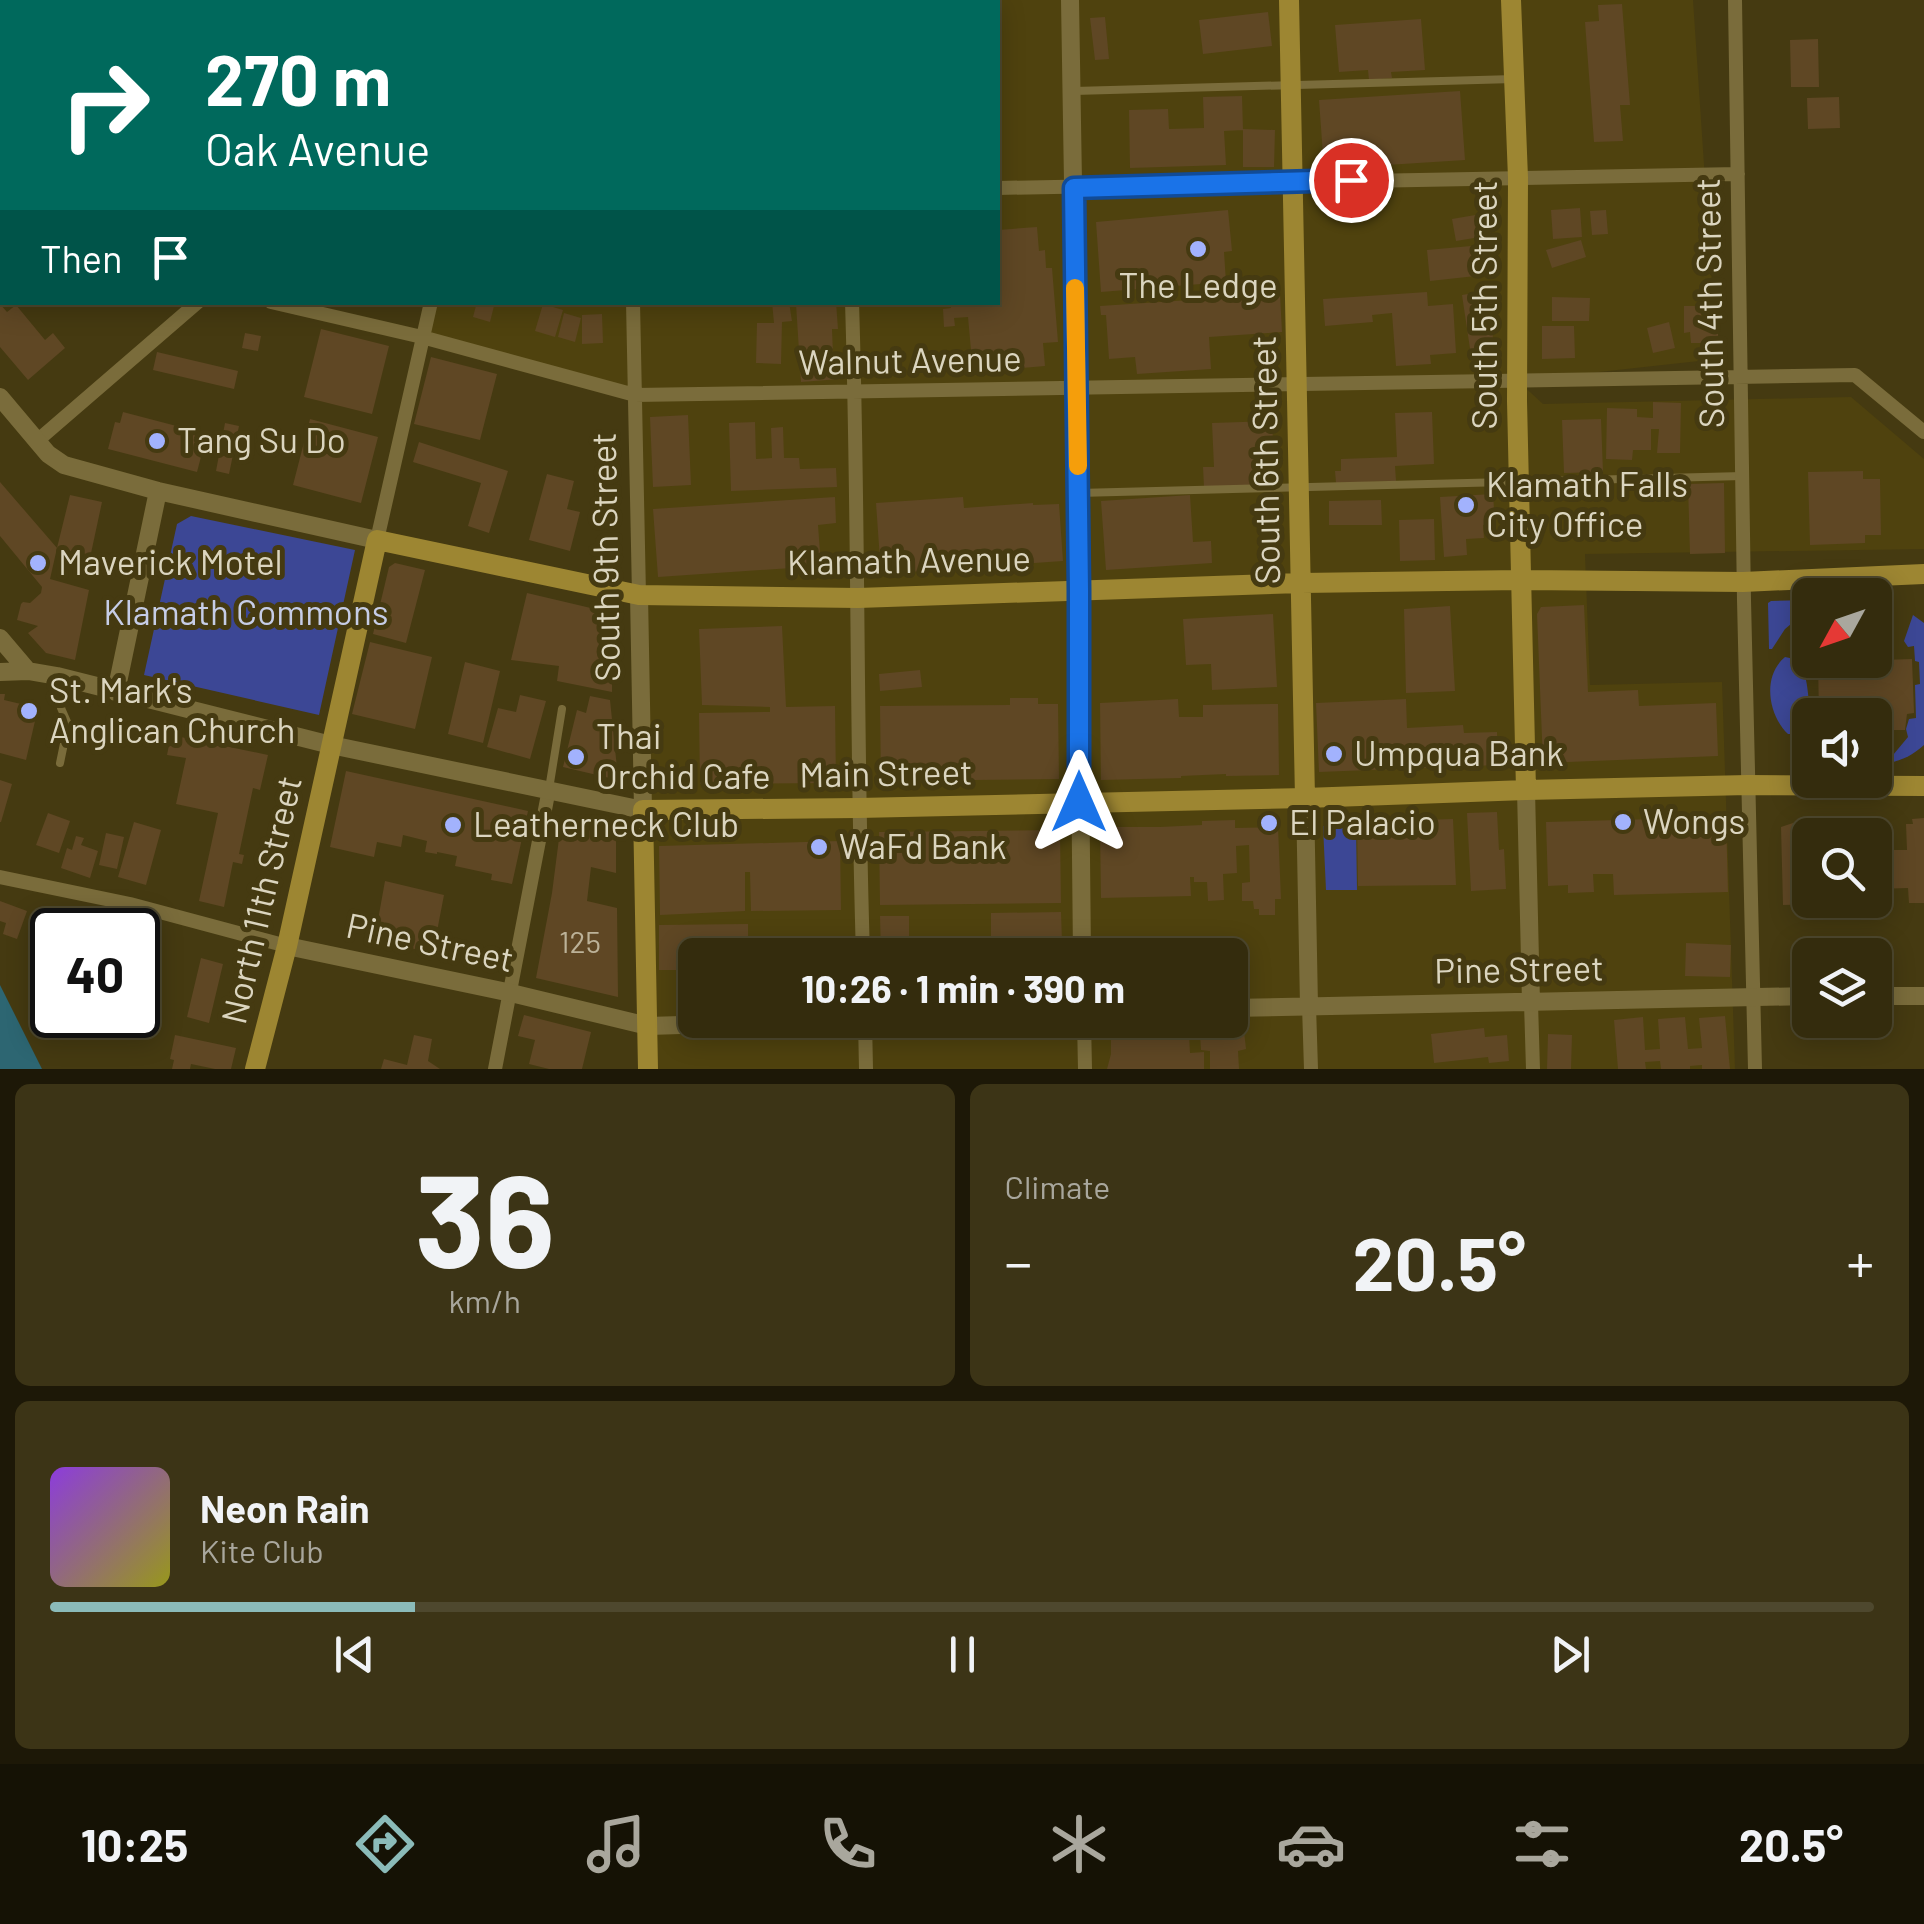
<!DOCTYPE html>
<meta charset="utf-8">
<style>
:root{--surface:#342c0d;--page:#3c3416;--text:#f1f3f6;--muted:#a9a79d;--line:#4e482e;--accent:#8bbbb9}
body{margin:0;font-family:Barlow,sans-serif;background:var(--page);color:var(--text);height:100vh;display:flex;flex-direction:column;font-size:38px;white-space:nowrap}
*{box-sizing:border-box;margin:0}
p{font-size:32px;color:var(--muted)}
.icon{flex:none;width:55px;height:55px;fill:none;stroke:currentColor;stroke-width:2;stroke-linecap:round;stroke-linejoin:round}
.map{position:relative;height:1069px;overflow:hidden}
.sheet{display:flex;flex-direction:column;gap:15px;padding:15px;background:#1d1807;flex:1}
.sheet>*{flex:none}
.guide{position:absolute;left:0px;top:0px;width:1000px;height:305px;box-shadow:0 5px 25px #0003,0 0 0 2px var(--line);background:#00695c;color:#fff;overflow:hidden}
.needle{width:65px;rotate:230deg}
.tools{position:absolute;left:1792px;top:578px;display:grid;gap:20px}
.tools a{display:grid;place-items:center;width:100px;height:100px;border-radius:15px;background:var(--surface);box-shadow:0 5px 25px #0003,0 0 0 2px var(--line);font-size:50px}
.speed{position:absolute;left:30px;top:908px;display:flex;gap:20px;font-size:50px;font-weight:700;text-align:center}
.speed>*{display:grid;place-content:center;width:130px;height:130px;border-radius:50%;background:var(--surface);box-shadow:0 5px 25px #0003,0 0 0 2px var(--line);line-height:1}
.speed .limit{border:5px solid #111;border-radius:15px;background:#fff;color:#111}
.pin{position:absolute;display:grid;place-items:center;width:85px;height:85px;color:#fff;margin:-42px;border:5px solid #fff;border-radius:50%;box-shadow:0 2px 10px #0007}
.me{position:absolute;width:110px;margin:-55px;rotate:0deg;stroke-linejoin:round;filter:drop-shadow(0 0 8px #0008)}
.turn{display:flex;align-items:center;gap:35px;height:210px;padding:0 40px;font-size:45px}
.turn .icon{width:130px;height:130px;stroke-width:2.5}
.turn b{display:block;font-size:70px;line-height:85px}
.then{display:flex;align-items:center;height:95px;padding:0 40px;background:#0003;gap:20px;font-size:38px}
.big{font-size:75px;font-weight:700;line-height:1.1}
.sheet .widget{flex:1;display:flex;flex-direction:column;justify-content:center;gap:15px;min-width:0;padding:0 35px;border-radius:15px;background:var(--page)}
.sheet .dial{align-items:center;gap:0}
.dial b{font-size:130px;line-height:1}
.song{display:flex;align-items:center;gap:30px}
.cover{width:120px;height:120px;border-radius:15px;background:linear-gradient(135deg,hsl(270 70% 55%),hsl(60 70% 35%))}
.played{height:10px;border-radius:5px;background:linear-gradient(90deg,var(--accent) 20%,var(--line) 20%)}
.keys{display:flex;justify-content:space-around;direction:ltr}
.heat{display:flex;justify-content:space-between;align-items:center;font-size:55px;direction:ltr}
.sheet .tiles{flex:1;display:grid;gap:15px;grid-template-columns:1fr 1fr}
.widget:last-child{grid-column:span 2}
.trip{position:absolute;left:678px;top:938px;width:570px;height:100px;border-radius:15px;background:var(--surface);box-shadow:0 5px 25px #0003,0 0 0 2px var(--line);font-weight:700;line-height:100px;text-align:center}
.dock{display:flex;height:160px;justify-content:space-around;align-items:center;background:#151205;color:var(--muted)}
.dock .icon{width:70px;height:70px}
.dock .current{color:var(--accent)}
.dock b{font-size:45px;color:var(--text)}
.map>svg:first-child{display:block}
</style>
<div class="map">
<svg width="1924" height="1069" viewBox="0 0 1924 1069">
<rect width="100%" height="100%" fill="#453a11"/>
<path fill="#4f420e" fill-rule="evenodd" d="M560,0h1133l24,359 -199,22 25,23 308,-7 73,62v90l-339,5 5,131 132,-3 13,387h-1087l-13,-674 -213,-58 9,-34 567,-1v-300h-441zM695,955h535v65h-535z"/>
<path fill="#3c4795" d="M191,516l164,34 -36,165 -175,-40 33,-151z
M1810,600v8l-25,21 -13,20h-3l-1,-46 3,-2z
M1913,615l11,8v122c-11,10 -21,15 -35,18l-1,-2 20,-24 -2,-8 3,-10 7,-1 -1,-33 5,-1 -1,-22 -4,-1 -1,-15 -6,1 -4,-6z
M1785,657c27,3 20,38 27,58h-2v11l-7,8h-15c-20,-19 -26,-58 -3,-77z
M1323,826l33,1 1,63h-31z"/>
<path fill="#2d6672" d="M0,985l42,84h-42z"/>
<path fill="#5f4724" d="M1622,4l8,101h-10l3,36 -29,1 -9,-120 14,-1 -1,-16z
M1268,12l4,34 -69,8 -4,-34z
M1105,17l4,42 -14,1 -5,-42z
M1421,19l4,51 -34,2 1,6 -23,2 -1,-10 -29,2 -4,-47z
M1818,39l1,48h-28l-1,-47z
M1460,91l5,69 -141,9 -5,-69z
M1242,96l1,34 -19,1 2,34 -96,3 -1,-58 39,-1 1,20 35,-1 -1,-31z
M1839,97l1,31 -32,1 -1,-31z
M1243,129l32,1 -1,37h-31z
M1580,208l2,29 -29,2 -2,-29z
M1228,210l4,41 -8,1 2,30 -125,10 -5,-70z
M1606,210l2,24 -16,1 -2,-24z
M1487,213l5,22 -36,6 -4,-22z
M1037,227l2,24 6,-1 1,18h6l6,74 -15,1 2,23 -72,6 -5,-55 -14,1 1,8 -11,1 -1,-18 8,-1 -1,-6h48v-72z
M1581,240l5,17 -34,11 -6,-18z
M1482,245l3,30 -55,6 -3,-31z
M1486,291l10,67 -24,4 -10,-67z
M1427,292l1,14 25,-2 3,49 -26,2 1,9 -35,2 -4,-53 -20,2 1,7 -48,4 -2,-27z
M1280,294l2,38 -73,5 2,32 -74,5 -2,-17 -26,2 -3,-44h-5l-1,-9z
M1552,297l38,1 -1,23h-37z
M477,302h18l-5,20 -17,-5z
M772,302h17l3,19 -10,1 -1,42 -25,-1 1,-40h17z
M836,302l2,27h-6l1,26h5l2,24 -39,3 -5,-78z
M0,304l7,8 9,-7 29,35 8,-7 12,15 -37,32 -28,-33z
M543,304l20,6 -8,27 -20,-6z
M1684,306h17v11h17v31h-15v-5h-12l-1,-11 -6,1z
M564,313l17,5 -6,24 -17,-5z
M602,314l1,29 -21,1v-29z
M1669,322l6,26 -22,5 -6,-25z
M1542,326h32l1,32 -33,1z
M321,329l68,17 -17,68 -68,-17z
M245,333l16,3 -3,15 -16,-3z
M157,352l81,19 -4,18 -81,-19z
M431,357l66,17 -17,66 -66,-16z
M1653,402l28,1 -1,50h-23l2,-24h-8v21h-18l-1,10 -26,-1 1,-51 30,1v8l16,1z
M123,412l84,22 -10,38 -89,-23 7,-27 5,1z
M1432,412l2,52 -39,2 1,15 -60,2 -1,-12h6v-12l56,-2 -2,-44z
M688,415l3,70 -38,2 -3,-70z
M310,419l68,18 -17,66 -68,-18z
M1601,419l2,53 -39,1 -2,-53z
M1272,421l3,64 -71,2 -1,-20h11l-2,-44z
M755,422l1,37 16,-1 -1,-30 12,-1 1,31h15l1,11 36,-1 1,19 -106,4 -2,-68z
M225,423l14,3 -10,48 -13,-3z
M419,442l89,29 -19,62 -21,-7 13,-43 -68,-21z
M1863,471v8h17l1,56h-16v8l-55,2 -2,-73z
M547,474l27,7 -7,28 13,3 -10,39 -41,-11z
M0,482l57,66 -7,31 39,11 -14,70 -29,-7 -18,-20 10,-7 -21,-6 4,-16 2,-2 7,1 11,-10 1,-6 -42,-51z
M1724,483l1,70 -35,1 -2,-70z
M1493,494l2,30 -12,1 1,13 -18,1 1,16 -23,2 -4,-60z
M70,495l32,7 -12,56 -33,-10z
M1190,495l3,47 18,-1 1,22 -106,7 -5,-69z
M835,497l1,26 -18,2 3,41 -163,11 -5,-68z
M963,497l1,11 69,-5v2l26,-1 4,57 -182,13 -5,-71z
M1381,500l1,25h-53v-24z
M1434,519l1,41 -35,1 -1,-41z
M395,563l30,7 -19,73 -33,-9 16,-67z
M527,593l85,20v79l-55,-11 2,-15 -48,-6z
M1584,605l4,87 50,-2 1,16 77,-3 2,53 -175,7 -6,-149 4,-7z
M1450,606l5,85 -49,2 -2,-84z
M1273,614l4,73 -65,3 -1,-26 -25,1 -3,-46z
M782,626l4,81 49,-1 1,77 -136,1 -1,-71 71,-1v-5l-68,-2 -3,-76z
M370,642l62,15 -17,72 -63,-15z
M1875,643h6l1,17 30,-1 2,54 -7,1 -2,16h-18l1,6 -13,4v-25h-56l-1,-53 57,-2z
M465,662l35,9 -17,72 -35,-9z
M920,670l2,17 -42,4 -1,-17z
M0,694h5l-1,6 34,8 -12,52 -26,-7z
M520,695l26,6 -16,58 -43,-12 11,-39 18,4z
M590,696l20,4 7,68 -3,11 -51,-12 14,-57 9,3z
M1010,698h28v6h20l1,75 -178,2 -1,-75 130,-1z
M1178,699l1,18h24v-12l75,-1 1,71 -53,1v-2l-45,2v2l-80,2 -1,-77z
M1406,699l1,29 56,-3 1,8 33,-1 1,33 -179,7 -3,-69z
M171,735l97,20 -8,35 -7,-2 -14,66 5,1 -2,9 -9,-2 -9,45 -25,-6 19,-88 -42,-9 10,-46 -19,-3z
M346,771l182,40 -16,73 -21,-4 1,-6 -37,-8 2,-10 -20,-4v2l-12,-2 2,-11 -24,-6 -2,12 -24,-5 -3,15 -44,-10z
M0,780l12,4 -11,38h-1z
M1497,812l2,38 5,-1 2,40 -35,2 -4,-78z
M48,813l22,8 -11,32 -23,-8z
M1726,817l2,75 -114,3 -1,-21h-20l1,18 -26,1v-8l-20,1 -2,-64z
M1924,818v85h-15l-1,-15 -33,1v-39h32l-1,-26h7l-1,-5z
M1453,819l3,66 -98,1 -1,-64z
M1235,820v8l43,-1 3,72h-6v16h-16v-6h-5l-1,-8h-11v-18l8,-1 -1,-37 -13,1 1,27 -14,1 1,26 -16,1 -1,-19h-13v-5h-4l1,19 -90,2 -1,-71h60l42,-2v-4z
M1799,821l19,6v8h-8v65h9v4l-36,1 -2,-78z
M134,822l27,8 -15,55 -28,-8z
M561,823l55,14v36l-25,-6 -4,34 30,7 1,89 -82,-19 16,-85z
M1060,830l1,73 -181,2 -1,-73z
M106,833l18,4 -7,32 -18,-4z
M76,836l8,2 -3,7 17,6 -8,27 -29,-10 6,-20 5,2z
M840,841l1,69 -90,1 -1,-39h-5v39l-85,4 -1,-69z
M385,881l59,14 -11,57 -59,-10z
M0,901l27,10 -10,28 -14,-5 3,-11 -6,-2z
M1061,912l1,29 -71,1v-29z
M63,916l24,8 -2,6h-26z
M880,916h29v21h68l1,8h13v10h-110z
M748,924v31h-53v15h-36v-45z
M1686,943l45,2 -1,32 -45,-1z
M842,944v11h-46v-10z
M201,958l22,6 -14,59 -22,-6z
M524,1015l67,17 -9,37h-33l-20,-5 6,-24 -17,-4z
M1725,1016l5,53h-28v-4l-12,1v3h-29l-1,-8 -15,1 1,7h-28l-4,-49 29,-3 2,33 15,-1 -2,-30 27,-2 3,32 14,-1 -3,-30z
M1484,1028l1,9 22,-2 2,26 -20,2 -1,-6 -54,6 -3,-29z
M1244,1031l2,18 -8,2 1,18h-29v-18l-9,-1 -1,-16z
M1111,1034h78l1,19 14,-1v17h-97l4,-15z
M1548,1034l24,1 -1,34h-24z
M175,1035l61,13 -5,21h-16l-24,-5 -1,5h-18l2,-9 -4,-1z
M414,1035l18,4 -4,22 12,8h-59l3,-10 23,6z"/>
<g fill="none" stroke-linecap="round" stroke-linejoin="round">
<path stroke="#7a6c3b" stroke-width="8" d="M534,0l2,2
M1074,91l440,-12
M1078,493l665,-17
M60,763l8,-39 -7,-16 6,-27
M549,789l13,-80"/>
<path stroke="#7a6c3b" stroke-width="14" d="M379,0l2,2
M627,0v2
M844,0v2
M1735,0l9,600 11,469
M237,2l3,-2
M555,2l3,-2
M998,188l740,-14
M0,202l2,-2
M271,302l151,35 213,58 1220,-20 69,57
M633,302l6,293
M852,302c7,218 4,436 11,653
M37,441l161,-139
M377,540l54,-238
M0,877l130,27 157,42
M1531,1003l2,66
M1309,1006l2,63
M865,1020l1,49
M1084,1020l1,49
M495,1069l54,-280"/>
<path stroke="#7a6c3b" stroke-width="18" d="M1070,0l6,365 6,590
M0,397l48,57 16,11 94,26 219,49
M0,638l28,33
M0,672l28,-1 29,5 274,69 312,65 -4,-215
M116,692l42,-201
M1526,790l5,213
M1305,798l4,208
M287,946l224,47 137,33 203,-6
M1875,996h49
M1230,1008l580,-12"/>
<path stroke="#9d8632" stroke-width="20" d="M1289,0l16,798
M1511,0l7,178 -1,223 9,389
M255,1069l32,-123 90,-406 262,55 219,3 443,-15 219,-3 223,2 181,-8
M648,1069l-5,-259 215,-2 447,-10 221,-8 222,-5 176,1"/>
</g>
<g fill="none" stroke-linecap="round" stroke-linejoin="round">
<defs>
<path id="route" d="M1079,802v-212l-5,-402 277,-8"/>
</defs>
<use href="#route" stroke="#114b97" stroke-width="25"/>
<use href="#route" stroke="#1a73e8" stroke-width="18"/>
<path stroke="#f59e0b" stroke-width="18" d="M1075,288l3,178"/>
</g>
<g fill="#a2b2fd" stroke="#453a11" stroke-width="4">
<circle cx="1198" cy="249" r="10"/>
<circle cx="157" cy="441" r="10"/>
<circle cx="1466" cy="505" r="10"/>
<circle cx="38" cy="563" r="10"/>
<circle cx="29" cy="711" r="10"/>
<circle cx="1334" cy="754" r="10"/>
<circle cx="576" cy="757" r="10"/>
<circle cx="1623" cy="822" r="10"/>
<circle cx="1269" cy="823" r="10"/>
<circle cx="453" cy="825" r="10"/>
<circle cx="819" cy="847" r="10"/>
</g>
<g text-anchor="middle" stroke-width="10" stroke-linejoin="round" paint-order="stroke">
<g font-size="30" fill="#bcb298">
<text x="580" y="953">125</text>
</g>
<g font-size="35" fill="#dbd5bf" stroke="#453a11" text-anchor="start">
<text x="1198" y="298" text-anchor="middle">The Ledge</text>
<text x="177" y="453">Tang Su Do</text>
<text x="1486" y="497">Klamath Falls<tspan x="1486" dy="40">City Office</tspan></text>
<text x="58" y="575">Maverick Motel</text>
<text x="49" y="703">St. Mark's<tspan x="49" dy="40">Anglican Church</tspan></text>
<text x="596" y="749">Thai<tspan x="596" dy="40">Orchid Cafe</tspan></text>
<text x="1354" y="766">Umpqua Bank</text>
<text x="1643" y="834">Wongs</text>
<text x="1289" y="835">El Palacio</text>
<text x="473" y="837">Leatherneck Club</text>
<text x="839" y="859">WaFd Bank</text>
</g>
<g font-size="35" fill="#dbd5bf" stroke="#453a11">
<text transform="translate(1710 303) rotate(-91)" y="12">South 4th Street</text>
<text transform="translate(1485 305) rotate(-90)" y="12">South 5th Street</text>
<text transform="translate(910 361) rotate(-1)" y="12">Walnut Avenue</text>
<text transform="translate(1266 460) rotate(-91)" y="12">South 6th Street</text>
<text transform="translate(606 557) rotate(-91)" y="12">South 9th Street</text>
<text transform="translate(909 561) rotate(-1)" y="12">Klamath Avenue</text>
<text transform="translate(886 774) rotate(-1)" y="12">Main Street</text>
<text transform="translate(262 900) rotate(-77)" y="12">North 11th Street</text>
<text transform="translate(430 943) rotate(12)" y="12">Pine Street</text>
<text transform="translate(1519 970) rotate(-1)" y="12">Pine Street</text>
</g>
<g font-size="35" fill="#c6cde7" stroke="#453a11">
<text x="246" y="625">Klamath Commons</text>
</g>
</g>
</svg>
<div class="tools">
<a><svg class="needle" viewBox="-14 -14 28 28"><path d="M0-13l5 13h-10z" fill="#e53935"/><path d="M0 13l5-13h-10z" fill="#a9a79d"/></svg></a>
<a><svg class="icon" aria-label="sound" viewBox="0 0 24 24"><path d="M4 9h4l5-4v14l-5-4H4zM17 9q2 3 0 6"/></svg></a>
<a><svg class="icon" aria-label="search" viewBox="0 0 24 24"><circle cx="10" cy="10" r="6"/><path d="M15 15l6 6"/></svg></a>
<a><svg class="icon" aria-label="layers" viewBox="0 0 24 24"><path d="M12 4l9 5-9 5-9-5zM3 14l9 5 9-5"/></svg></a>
</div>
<div class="speed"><div class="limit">40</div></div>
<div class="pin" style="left:1351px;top:180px;background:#d93025"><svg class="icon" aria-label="arrive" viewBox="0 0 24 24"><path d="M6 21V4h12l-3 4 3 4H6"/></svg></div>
<svg class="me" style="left:1079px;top:802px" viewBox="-20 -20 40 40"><path d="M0-17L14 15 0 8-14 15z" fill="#1a73e8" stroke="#fff" stroke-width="4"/></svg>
<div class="trip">10:26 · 1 min · 390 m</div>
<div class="guide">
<div class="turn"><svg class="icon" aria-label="right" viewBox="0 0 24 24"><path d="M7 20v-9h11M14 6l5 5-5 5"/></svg><div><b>270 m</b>Oak Avenue</div></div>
<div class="then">Then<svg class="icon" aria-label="arrive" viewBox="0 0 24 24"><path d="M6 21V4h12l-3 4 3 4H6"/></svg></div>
</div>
</div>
<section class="sheet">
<div class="tiles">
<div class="widget dial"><b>36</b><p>km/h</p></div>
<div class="widget"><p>Climate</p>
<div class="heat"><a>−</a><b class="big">20.5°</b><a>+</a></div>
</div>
<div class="widget">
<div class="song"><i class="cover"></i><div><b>Neon Rain</b><p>Kite Club</p></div></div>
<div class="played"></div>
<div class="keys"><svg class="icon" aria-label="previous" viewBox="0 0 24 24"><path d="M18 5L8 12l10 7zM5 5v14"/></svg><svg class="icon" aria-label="pause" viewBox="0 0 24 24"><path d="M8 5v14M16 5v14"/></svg><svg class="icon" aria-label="next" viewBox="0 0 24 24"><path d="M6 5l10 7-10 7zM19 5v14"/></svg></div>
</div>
</div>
</section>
<nav class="dock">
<b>10:25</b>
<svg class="icon current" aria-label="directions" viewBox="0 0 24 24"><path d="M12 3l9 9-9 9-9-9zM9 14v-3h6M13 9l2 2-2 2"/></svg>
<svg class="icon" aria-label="music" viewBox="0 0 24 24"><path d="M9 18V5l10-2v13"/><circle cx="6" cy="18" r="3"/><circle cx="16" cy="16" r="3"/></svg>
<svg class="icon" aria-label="phone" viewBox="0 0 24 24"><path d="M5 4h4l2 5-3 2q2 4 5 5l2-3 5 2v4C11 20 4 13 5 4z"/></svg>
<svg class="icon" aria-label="climate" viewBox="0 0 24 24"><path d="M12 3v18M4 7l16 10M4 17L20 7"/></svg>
<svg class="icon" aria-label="car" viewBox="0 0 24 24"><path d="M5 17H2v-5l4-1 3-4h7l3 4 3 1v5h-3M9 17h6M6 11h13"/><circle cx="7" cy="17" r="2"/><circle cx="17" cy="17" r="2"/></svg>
<svg class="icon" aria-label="filters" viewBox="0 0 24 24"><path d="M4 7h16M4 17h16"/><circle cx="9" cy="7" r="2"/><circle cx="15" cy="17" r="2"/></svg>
<b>20.5°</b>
</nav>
